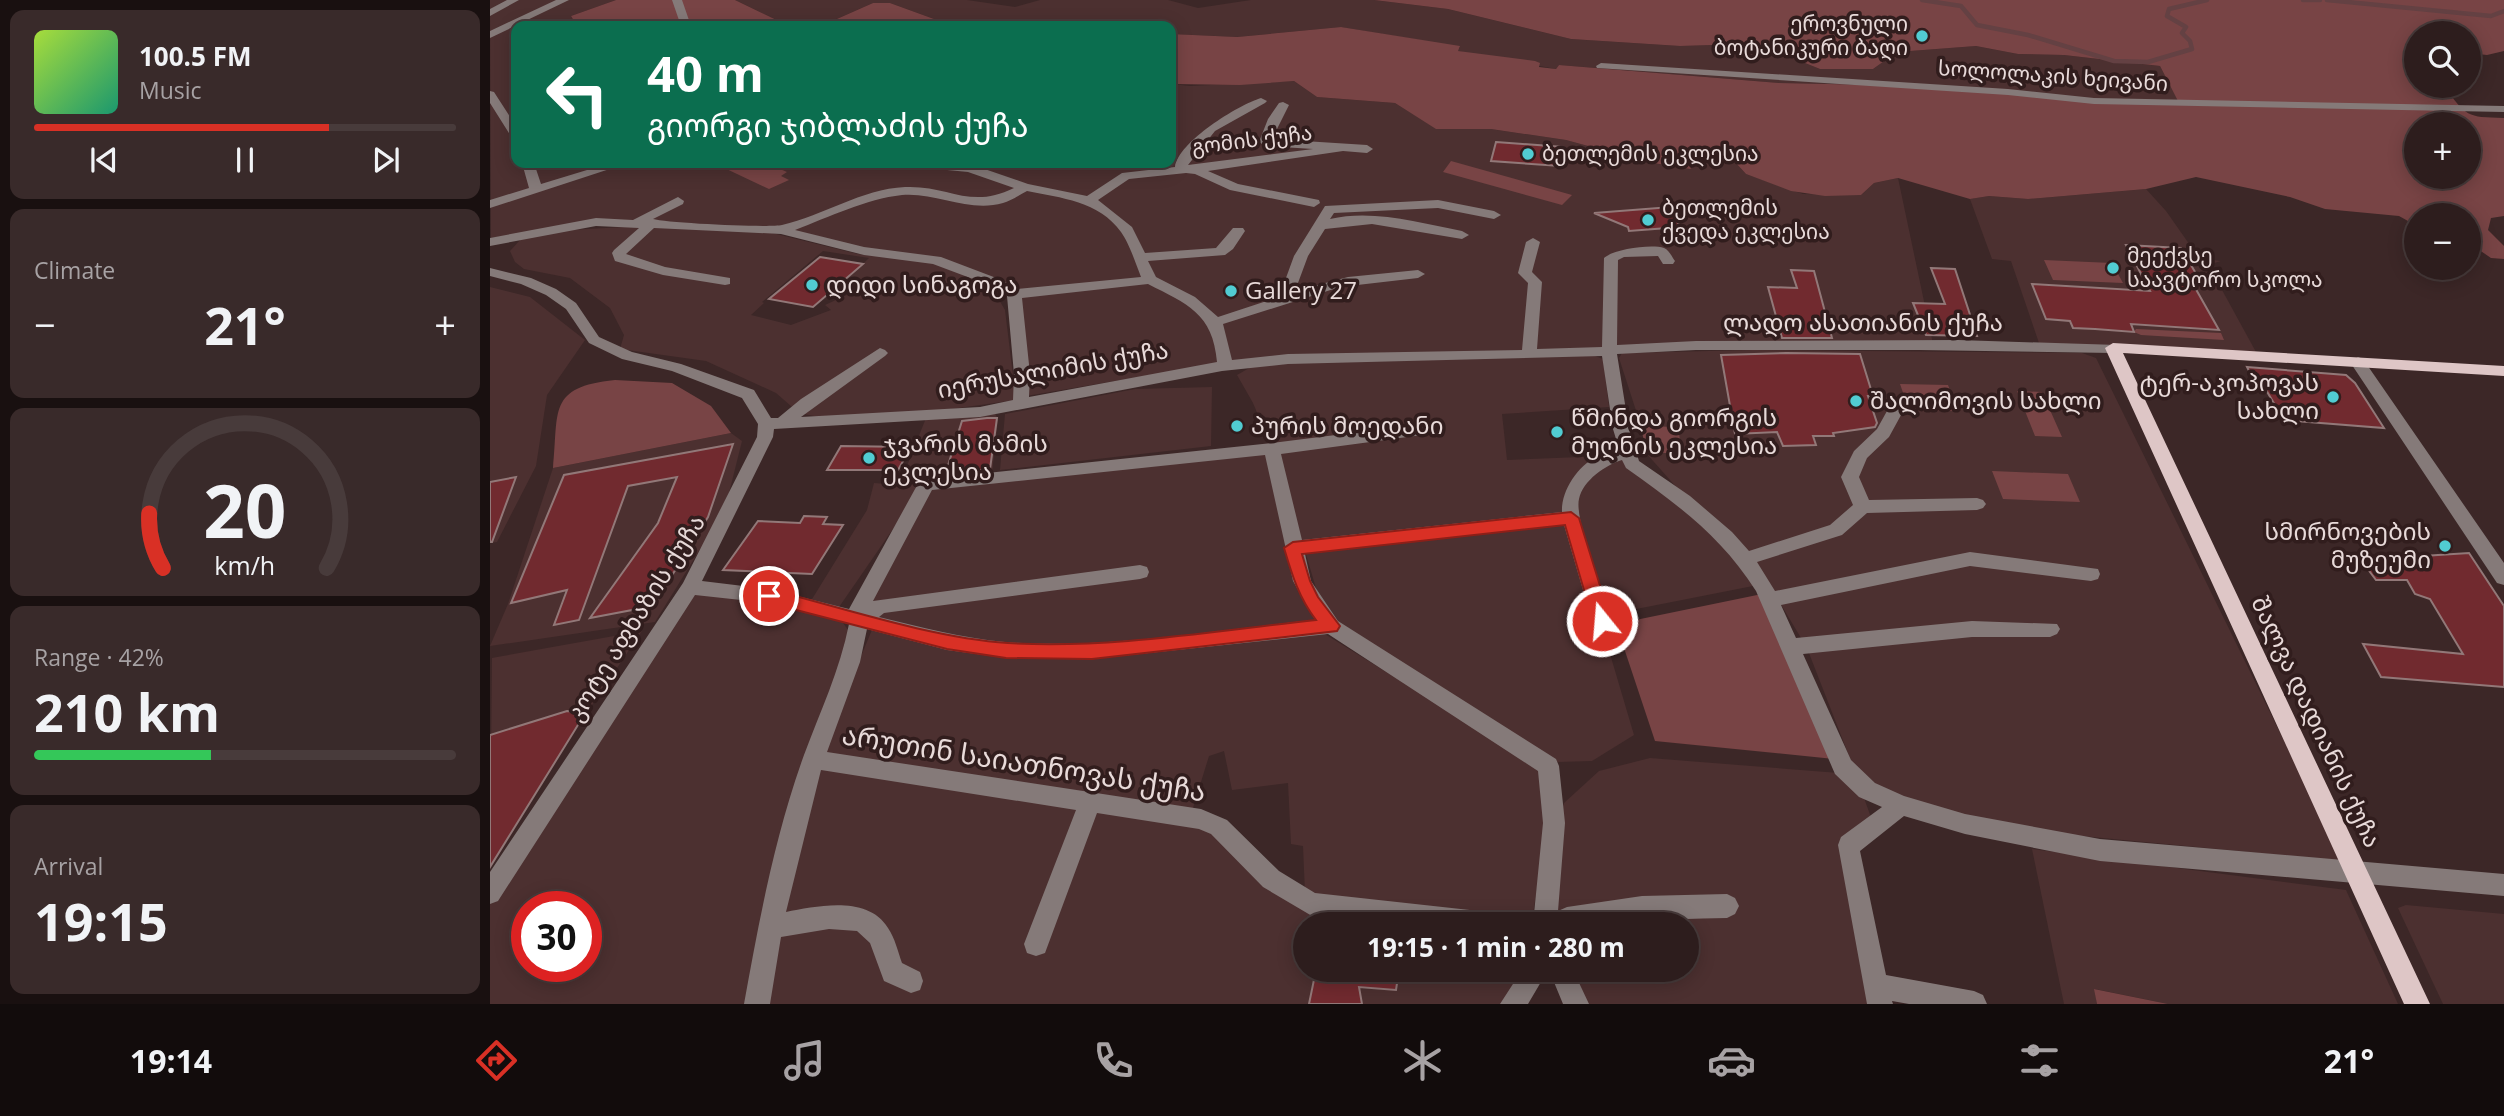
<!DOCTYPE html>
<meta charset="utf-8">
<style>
:root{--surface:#2d1d1d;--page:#392a2a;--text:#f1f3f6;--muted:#a7a2a4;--line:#483b3b;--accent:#d93025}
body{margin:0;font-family:"Open Sans","Noto Sans Georgian",sans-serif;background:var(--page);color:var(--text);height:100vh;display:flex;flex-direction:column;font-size:26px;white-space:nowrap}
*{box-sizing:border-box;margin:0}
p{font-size:23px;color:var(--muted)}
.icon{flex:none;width:38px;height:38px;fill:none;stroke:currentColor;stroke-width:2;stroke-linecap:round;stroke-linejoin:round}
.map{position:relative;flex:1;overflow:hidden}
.side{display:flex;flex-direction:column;gap:10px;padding:10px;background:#191010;width:490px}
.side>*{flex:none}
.hud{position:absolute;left:21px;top:21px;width:665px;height:147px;border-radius:14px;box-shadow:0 4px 18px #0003,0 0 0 2px var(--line);background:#0b6e4f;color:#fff;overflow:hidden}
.controls{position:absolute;left:1914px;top:21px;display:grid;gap:14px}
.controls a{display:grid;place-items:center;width:77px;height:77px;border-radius:50%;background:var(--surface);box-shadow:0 4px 18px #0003,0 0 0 2px var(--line);font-size:35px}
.speed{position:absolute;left:21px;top:891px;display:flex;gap:14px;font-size:35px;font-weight:700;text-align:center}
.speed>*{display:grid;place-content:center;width:91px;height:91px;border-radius:50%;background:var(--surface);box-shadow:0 4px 18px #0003,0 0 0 2px var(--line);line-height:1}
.speed .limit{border:10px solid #d22;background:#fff;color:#111}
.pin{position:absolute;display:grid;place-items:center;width:60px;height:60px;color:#fff;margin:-30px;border:4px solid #fff;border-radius:50%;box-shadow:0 2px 7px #0007}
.me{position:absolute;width:77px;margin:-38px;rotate:343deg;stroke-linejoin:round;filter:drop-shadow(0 0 5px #0008)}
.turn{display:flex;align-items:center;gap:24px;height:147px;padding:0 21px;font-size:32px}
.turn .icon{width:91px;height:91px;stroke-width:2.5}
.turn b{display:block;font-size:49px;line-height:60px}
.big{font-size:52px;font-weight:700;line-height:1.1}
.side .widget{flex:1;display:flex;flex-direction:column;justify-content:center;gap:10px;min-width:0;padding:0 24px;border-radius:14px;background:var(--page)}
.side .dial{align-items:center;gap:0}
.dial svg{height:182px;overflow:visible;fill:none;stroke:var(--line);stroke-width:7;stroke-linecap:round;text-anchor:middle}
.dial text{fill:var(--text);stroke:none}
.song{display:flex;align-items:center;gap:21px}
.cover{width:84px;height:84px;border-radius:10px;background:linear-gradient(135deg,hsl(80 70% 55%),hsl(160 70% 35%))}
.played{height:7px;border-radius:4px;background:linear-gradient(90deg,var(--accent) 70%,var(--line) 70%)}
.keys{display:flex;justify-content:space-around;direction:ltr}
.heat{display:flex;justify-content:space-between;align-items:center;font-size:38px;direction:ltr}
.charge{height:10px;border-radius:5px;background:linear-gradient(90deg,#34c759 42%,var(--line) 0)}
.trip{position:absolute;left:803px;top:912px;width:406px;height:70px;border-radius:35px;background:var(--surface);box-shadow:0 4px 18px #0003,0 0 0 2px var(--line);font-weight:700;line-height:70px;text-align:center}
.menu{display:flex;height:112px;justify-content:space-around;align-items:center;background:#120c0c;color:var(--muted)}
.menu .icon{width:49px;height:49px}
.menu .active{color:var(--accent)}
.menu b{font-size:32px;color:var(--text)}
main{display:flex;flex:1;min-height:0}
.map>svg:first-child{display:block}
</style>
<main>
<section class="side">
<div class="widget">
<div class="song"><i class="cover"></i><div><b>100.5 FM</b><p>Music</p></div></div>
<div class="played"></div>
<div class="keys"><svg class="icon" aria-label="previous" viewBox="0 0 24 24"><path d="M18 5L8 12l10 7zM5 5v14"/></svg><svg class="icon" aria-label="pause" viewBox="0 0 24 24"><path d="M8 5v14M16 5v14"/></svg><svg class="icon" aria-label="next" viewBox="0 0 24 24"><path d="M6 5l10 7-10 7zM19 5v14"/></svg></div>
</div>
<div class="widget"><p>Climate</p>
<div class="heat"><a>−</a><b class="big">21°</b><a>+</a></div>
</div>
<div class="widget dial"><svg viewBox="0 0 100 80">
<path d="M14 69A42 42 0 1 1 86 69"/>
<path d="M14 69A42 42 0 0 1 8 45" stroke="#d93025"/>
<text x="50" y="56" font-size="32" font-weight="700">20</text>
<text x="50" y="72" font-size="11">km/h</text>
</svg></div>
<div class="widget"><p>Range · 42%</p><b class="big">210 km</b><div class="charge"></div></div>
<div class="widget"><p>Arrival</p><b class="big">19:15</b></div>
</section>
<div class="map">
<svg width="2014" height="1004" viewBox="0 0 2014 1004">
<rect width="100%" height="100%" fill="#3c2727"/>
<path fill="#4c3030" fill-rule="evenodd" d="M0,0h126l-45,16 6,10h-61v137h655v-79l19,2 104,-5 23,16 78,6 42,26h54l75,11 81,22 43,7 34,-19 22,24 57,20 58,1 13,-12 24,-5 35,166h-210l-501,19 -196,33 -16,-102 -34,-21 -189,-43 -190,-9 -106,17z
M245,0h232l48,7 25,-7h128l30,8 53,-8h123l74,9 123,30 109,7 66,-2 16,2 58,23h53l24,-17 79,-6 42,8 46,1 96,11 20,38 -86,-3 -168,-15 -147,-3 -220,-18 -3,4 -99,-18 3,-4 -119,-20 -104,10 -66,-3v-8h-122l-14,-6 -90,3 -55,-20h-17l-52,23 -36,-2z
M1656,189l20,22 33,47 22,3 -10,3 5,15 40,73 -217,-9 -28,-82 -19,-2 -22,-60 19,-3 39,3z
M171,225l107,7 90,22 76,8 38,15 22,14 11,19 11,90 -86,12 -111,5 -20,-4 -23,-20 -70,-32 -86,-12 4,-14 -14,-27 -40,-30 -46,-9 -9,-7 -5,-11 11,-12 48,-9zM333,251l46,7 -29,28 13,6 -28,13 6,5 -40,15 -40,-10 13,-12 -2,-1z
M0,287l40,10 55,43 -38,55 -11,71 -39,76 -7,1z
M1264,350l328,3 14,5 247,503 -324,-31 -128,-36 -29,-15 -11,-18 -44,-113 -58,-97 9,34 -147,29 -35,-94 -1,-20 16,-24 15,-12 23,-7 49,32 -32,-36 -5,-27 -22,-68 3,-5z
M1100,354l13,5 6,48 -107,7 5,46 99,-4 -23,16 -17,46 -271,29 -22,-96 -20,-48 -16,-28 14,-8 64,-6z
M722,387l-1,59 -211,24 5,-56 130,-25z
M505,413l3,7 -6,53 -66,8 -89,129 -28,-6 58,-94 7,-27 24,2 3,-4 25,-63z
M241,433l11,8 -17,68 -70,113 -165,24 18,-42 45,-136z
M777,452l56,173 -254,21 -91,-3 -126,-33 76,-123z
M1081,522l63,213 -42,26 -35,1 -234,-150 -18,-61z
M204,592l74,9 73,19 7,10 1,16 -101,358h-258v-103zM37,906h59v60h-59z
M384,625l98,26 348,-20 218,135 9,55 -15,100 -215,-22 -12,-6 -2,-47 -12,-2 -3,-61 -56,7 -8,-39 -15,5 -17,55 -372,-56z
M152,631l-100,148 -52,82 2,-203z
M1160,758l189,15 24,22 11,31 -29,22 28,156h-287l-15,-34h116v-46h-133l4,-103 6,-18 35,-32z
M329,763l381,60 81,74 155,27h-130v46h222l-26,34h-737z
M1542,849l314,41 52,114h-230l-73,-15 2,15h-33z
M1916,905l98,9v90h-61l-45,-96z"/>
<path fill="#784445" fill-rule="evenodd" d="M126,0h119l50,24 36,2 52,-23h17l55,20 90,-3 14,6h-472l-6,-10z
M884,0h1130v51l-17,4 -18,-2v-20h-52v53h27c23,31 22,31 60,32v98l-13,2 -3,12 16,16v13l-13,-1 -22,-15v-28h-52v11l-18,-10 -74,-7 -35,-12 -94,-20 -50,12 -118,10 -39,-3 -19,3 -72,-21 -24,5 -13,12 -36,1 -34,-5 -45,-17 -22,-24 -34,19 -43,-7 -81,-22 -75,-11h-55l-41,-26 -78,-6 -23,-16 -54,4 -69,-1v-50l66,3 104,-10 119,19 -2,5 77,10 5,2 -1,4 17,2 3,-4 220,18 147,3 169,15 84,2 -19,-37 -96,-11 -46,-1 -42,-8 -79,6 -24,17h-53l-58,-23 -16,-2 -66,2 -109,-7 -123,-30zM1927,124h52v53h-52z
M961,161l121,34 -10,10 -119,-33z
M234,163h42l21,9 -6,4 8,4 -20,9 -51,-24z
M1554,260l68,3 11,20 -70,-3z
M1646,329l85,4 3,7 -83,-5 -7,-3z
M125,380l57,3 39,23 20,27 -178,35c6,-57 -6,-81 62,-88z
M1410,384l48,1 10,26 -49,-1z
M1527,391l25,1 20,45 -27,-1z
M1151,426l37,1 4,26h-36z
M1502,471l76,3 12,28 -77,-3z
M1272,594l72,165 -179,-18 -39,-117z
M1604,989l74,15h-71z"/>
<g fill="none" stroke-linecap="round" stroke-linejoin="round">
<path stroke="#644143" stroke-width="4.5" d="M1432,0l39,6 16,19 51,10 86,26 34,1 44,-13 -2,-8 -8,-8 4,-6 -19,-11 2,-7 38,-9
M1813,0h17
M1837,0l164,16 13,-5"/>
</g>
<path fill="#712a2f" stroke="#927878" stroke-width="2" d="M1006,142l67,5 -3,19 -69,-5z
M1181,207l9,20 -51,4 -1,-4 -34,-14z
M1636,245l55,3 17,29h-9l30,53 -88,-6 3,8 -39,-3 -22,-1 -3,-7 -24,-2 -14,-35 118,7z
M330,257l43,7 -50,43 -44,-8z
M1441,268l24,1 22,67 -51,-1 -13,-32 32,1z
M1301,270l23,1 18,67h-50l-14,-51 29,1z
M1296,353l74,1 13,42h-5l9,27 -2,4 -42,6 1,3h-21l3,9 -33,1 -6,-14 -42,2 -14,-79z
M1757,367l99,8 9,8 29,45 -100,-8 -18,-30 -8,-1z
M497,418h10l-7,51 -45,6 17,-54z
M243,444l-25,73 -55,89 -63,12 68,-95 19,-46 -49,9 -49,134 -25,5 13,-35 -56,13 53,-128z
M351,446l70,1 -13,23h-71z
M26,477l-24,65h-2v-60z
M314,516l23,1 -4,7 20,1 -31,49 -89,-4 35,-49 42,2z
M1979,553l35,53v81l-123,-10 -18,-33 100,10 -33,-55 -15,-5 -8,-14h-31l-15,-20z
M77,711l19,1 -96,155v-132z
M826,970h83l-3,20 -37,-3 3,17h-53z"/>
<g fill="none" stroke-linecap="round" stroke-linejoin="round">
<path fill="#857a79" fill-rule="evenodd" d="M17,0h12l-29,16v-7z
M66,0h13l-79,38v-7z
M182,0h10l9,26h-10z
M1111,63l407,26 86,9 410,8v6l-410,-8 -86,-9 -411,-27 -1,-2z
M0,91l4,1 22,34v12h-4l-22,-35z
M771,98l6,3 -2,2 -50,28 -27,34 125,-16 -48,-3 -6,-4 9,-23 11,-16 4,-1 6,3 -17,34 95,6 6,4 -6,4 -24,-2 -135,20 30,13 81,16 1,3 -6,4 -84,-17 -35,-16 -9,-1 -57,6 -31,21 34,27 13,26 71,-5 17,-20h10l2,3 -12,18 -8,6 -77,6 8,16 39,20 23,20 61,-20 15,-41 31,-50 113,-6 56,11 7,4 -7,4 -56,-11 -104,5 -4,6c43,-10 90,4 132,12l7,4 -7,4 -90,-15 -47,5 -17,27 -13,35 53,-14 70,-7 7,4 -7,4 -78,9 -117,37 9,36 56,-6 234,-4 6,-67 -10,-10 8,-31 7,-4 7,4 -8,30 10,10 -5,67 65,-2 2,-89c10,-9 47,-14 60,-10 5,2 8,9 11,13l-2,3h-10l-5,-8 -34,1 -6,3 -1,85 79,-4 262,-1 160,5 3,3 -8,5 -194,-3h-223l-79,4 12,75 10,32 51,35 42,36 17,19 81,-26 23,-20 -12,-28 13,-26 23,-22 15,-27 6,-1 8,5 -17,31 -22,21 -8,19 10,23 108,-2 6,2 3,4 -3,4 -6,2 -110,3 -25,22 -85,27 18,29 195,-39 128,17 2,5 -2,5 -7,2 -121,-15 -189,39 15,33 176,-17 85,3 3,5 -3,5 -7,3h-78l-169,17 48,106 24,23 29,13 61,18 135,25 404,35v22l-404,-35 -135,-27 -61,-18 -44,35 26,124 88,16 9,4 4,9h-78l-17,-3 1,3h-26l-29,-159 3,-8 41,-30 -23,-10 -24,-23 -79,-183c-35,-55 -78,-86 -130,-123l-4,-8c-16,5 -39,20 -43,39 -5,20 25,99 33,122l-3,5 -7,3 -7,-3 -3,-5 -28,-96 -259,29 6,27 27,40 218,138 3,7 6,57 -7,88 9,-4 75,-11 85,-2 8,4 4,8 -4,8 -8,4c-65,1 -129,6 -194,6l10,-101 -5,-52 -210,-137 -236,25 -86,-1 -59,-8 -80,-21 -7,33 -33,90 374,57 26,11 52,51 36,22 173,19 8,4 4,8h-114l-74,-8 -49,-29 -52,-53 -12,-5 -102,-16 -52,140 -9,3 -9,-3 -3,-9 52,-134 -255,-40 -35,142c31,-6 82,-17 102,16 7,10 10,24 14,35l18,9 3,9 -3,9 -9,3 -27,-12 -14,-38 -13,-12 -28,-2 -48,8 -11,67h-26c15,-83 31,-169 60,-249 16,-43 36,-85 45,-131l-80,-21 -74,-8 -197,306 -8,3v-32l193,-289 74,-146 1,-13 -16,-26 -70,-27 -50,-12 -33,-16 -23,-34 -20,-14 -25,-11 -31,-8v-8l41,10 25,11 20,14 23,34 33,15 49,12 73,26 17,28h7l23,-19 79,-51 5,2 3,3 -3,3 -84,61 179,-10 33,-7 1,-26 -7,-78 -18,-11 -56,-21 -69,-9 -83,-21 -127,-6 -28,26 39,13 65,11v6l-5,1 -62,-10 -48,-14 -3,-8 2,-3 25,-22 -43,-2 -106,20v-8l106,-20 37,2 45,-23 6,4 -1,3 -30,15c14,4 115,9 129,6 41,-9 79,-36 123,-38 44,-2 65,23 109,1l-46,-16 -52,-5 -6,-4 60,1 58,20 59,12 35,-23 53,-6c3,-25 63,-62 86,-69zM537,191c34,7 72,10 94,41 8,11 15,32 20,45l-124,12 -18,-10 -58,-22 -77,-10 -69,-17c34,-13 71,-31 107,-35 34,-3 67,18 101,8 8,-2 16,-8 24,-12zM658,284c39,20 65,29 69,78l-188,35 1,-23 -8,-76zM1112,356l11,73 6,20c-7,3 -16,4 -22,7 -20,11 -36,35 -35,56l-260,28 -21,-86 156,-21 2,-4 -2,-4 -6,-2 -159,20 -352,37 -71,129 -80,-20 -67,-8 71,-144 1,-8 206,-12 242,-46 66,-7zM775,455l28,126 22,39c-100,10 -209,30 -310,22 -43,-4 -85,-15 -126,-25l5,-4 256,-34 7,-2 2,-5 -2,-5 -7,-2 -267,36 59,-111z
M32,163h12l7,21 69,-21h18l-138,45v-8l39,-12z
M1868,357l5,2 141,204v22l-7,-2 -147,-221z
M1032,970h26l-20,34h-28z
M1059,970h24l16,34h-26z"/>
<path fill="#dec6c6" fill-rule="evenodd" d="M1623,343l391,23v10l-381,-23 307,651h-26l-299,-656z"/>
</g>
<path fill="#d93025" stroke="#8d1f18" stroke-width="2" d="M1081,512l8,6 32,103 -3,5h-12l-3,-5 -28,-96 -263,29 8,27 8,16 22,29 -3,5 -245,28 -86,-1 -59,-9 -178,-46 -6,-2 -3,-5 3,-5 6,-2c74,19 164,49 239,54 103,6 206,-12 308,-23 -17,-22 -24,-45 -32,-72l9,-6z"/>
<g fill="#51ccd2" stroke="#311d1d" stroke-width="2.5">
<circle cx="1432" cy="36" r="7"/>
<circle cx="1038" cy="154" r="7"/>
<circle cx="1158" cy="220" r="7"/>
<circle cx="1623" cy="268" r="7"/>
<circle cx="322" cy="285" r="7"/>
<circle cx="741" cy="291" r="7"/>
<circle cx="1843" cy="397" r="7"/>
<circle cx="1366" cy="401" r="7"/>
<circle cx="747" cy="426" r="7"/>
<circle cx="1067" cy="432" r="7"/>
<circle cx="379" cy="458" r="7"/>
<circle cx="1955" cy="546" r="7"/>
</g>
<g text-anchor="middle" stroke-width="7" stroke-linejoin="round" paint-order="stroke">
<g font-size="21" fill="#e8dad9" stroke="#311d1d" text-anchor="start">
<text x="1418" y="31" text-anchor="end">ეროვნული<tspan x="1418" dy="24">ბოტანიკური ბაღი</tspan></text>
<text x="1052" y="161">ბეთლემის ეკლესია</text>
<text x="1172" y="215">ბეთლემის<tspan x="1172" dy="24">ქვედა ეკლესია</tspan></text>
<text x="1637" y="263">მეექვსე<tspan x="1637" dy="24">საავტორო სკოლა</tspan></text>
</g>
<g font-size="21" fill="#e8dad9" stroke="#311d1d">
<text transform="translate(1563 76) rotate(4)" y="7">სოლოლაკის ხეივანი</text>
<text transform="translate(762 140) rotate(-7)" y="7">გომის ქუჩა</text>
</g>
<g font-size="24" fill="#e8dad9" stroke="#311d1d" text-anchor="start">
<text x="336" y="293">დიდი სინაგოგა</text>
<text x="755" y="299">Gallery 27</text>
<text x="1829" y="391" text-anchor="end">ტერ-აკოპოვას<tspan x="1829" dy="28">სახლი</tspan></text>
<text x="1380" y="409">შალიმოვის სახლი</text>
<text x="1081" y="426">წმინდა გიორგის<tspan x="1081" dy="28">მუღნის ეკლესია</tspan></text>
<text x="761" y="434">პურის მოედანი</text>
<text x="393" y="452">ჯვარის მამის<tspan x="393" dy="28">ეკლესია</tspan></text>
<text x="1941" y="540" text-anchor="end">სმირნოვების<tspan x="1941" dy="28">მუზეუმი</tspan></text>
</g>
<g font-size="24" fill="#e8dad9" stroke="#311d1d">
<text x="1373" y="331">ლადო ასათიანის ქუჩა</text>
<text transform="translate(563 370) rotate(-10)" y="8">იერუსალიმის ქუჩა</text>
<text transform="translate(146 618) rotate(-58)" y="8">კოტე აფხაზის ქუჩა</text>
<text transform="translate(1826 722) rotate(65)" y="8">შალვა დადიანის ქუჩა</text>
</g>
<g font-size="28" fill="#e8dad9" stroke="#311d1d">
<text transform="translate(534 763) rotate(9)" y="10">არუთინ საიათნოვას ქუჩა</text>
</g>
</g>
</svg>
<div class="controls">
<a><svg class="icon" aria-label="search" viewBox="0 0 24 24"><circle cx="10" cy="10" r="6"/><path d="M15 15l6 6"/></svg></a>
<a>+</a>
<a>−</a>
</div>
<div class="speed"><div class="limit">30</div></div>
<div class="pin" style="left:279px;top:596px;background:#d93025"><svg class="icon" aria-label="arrive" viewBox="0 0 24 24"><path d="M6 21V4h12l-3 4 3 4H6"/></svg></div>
<svg class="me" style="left:1112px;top:621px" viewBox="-20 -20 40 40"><circle r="17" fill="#d93025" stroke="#fff" stroke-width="3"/><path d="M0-11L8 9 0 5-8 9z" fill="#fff"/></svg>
<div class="trip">19:15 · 1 min · 280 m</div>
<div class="hud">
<div class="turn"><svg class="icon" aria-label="left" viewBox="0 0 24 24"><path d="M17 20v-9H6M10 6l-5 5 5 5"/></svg><div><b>40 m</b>გიორგი ჯიბლაძის ქუჩა</div></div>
</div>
</div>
</main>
<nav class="menu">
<b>19:14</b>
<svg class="icon active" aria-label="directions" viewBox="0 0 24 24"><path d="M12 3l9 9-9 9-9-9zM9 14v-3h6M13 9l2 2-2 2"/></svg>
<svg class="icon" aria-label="music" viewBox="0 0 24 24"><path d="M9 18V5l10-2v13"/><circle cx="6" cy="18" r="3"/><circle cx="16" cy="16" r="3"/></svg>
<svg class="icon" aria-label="phone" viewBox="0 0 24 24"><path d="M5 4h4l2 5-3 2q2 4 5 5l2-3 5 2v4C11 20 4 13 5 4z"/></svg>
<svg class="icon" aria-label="climate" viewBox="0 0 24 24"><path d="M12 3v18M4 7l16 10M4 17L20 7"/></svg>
<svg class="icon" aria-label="car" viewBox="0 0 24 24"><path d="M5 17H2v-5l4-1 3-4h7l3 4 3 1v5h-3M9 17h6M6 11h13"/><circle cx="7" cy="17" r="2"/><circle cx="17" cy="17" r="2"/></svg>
<svg class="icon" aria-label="filters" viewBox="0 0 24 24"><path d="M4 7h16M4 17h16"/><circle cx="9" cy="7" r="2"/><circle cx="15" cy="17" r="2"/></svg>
<b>21°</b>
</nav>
